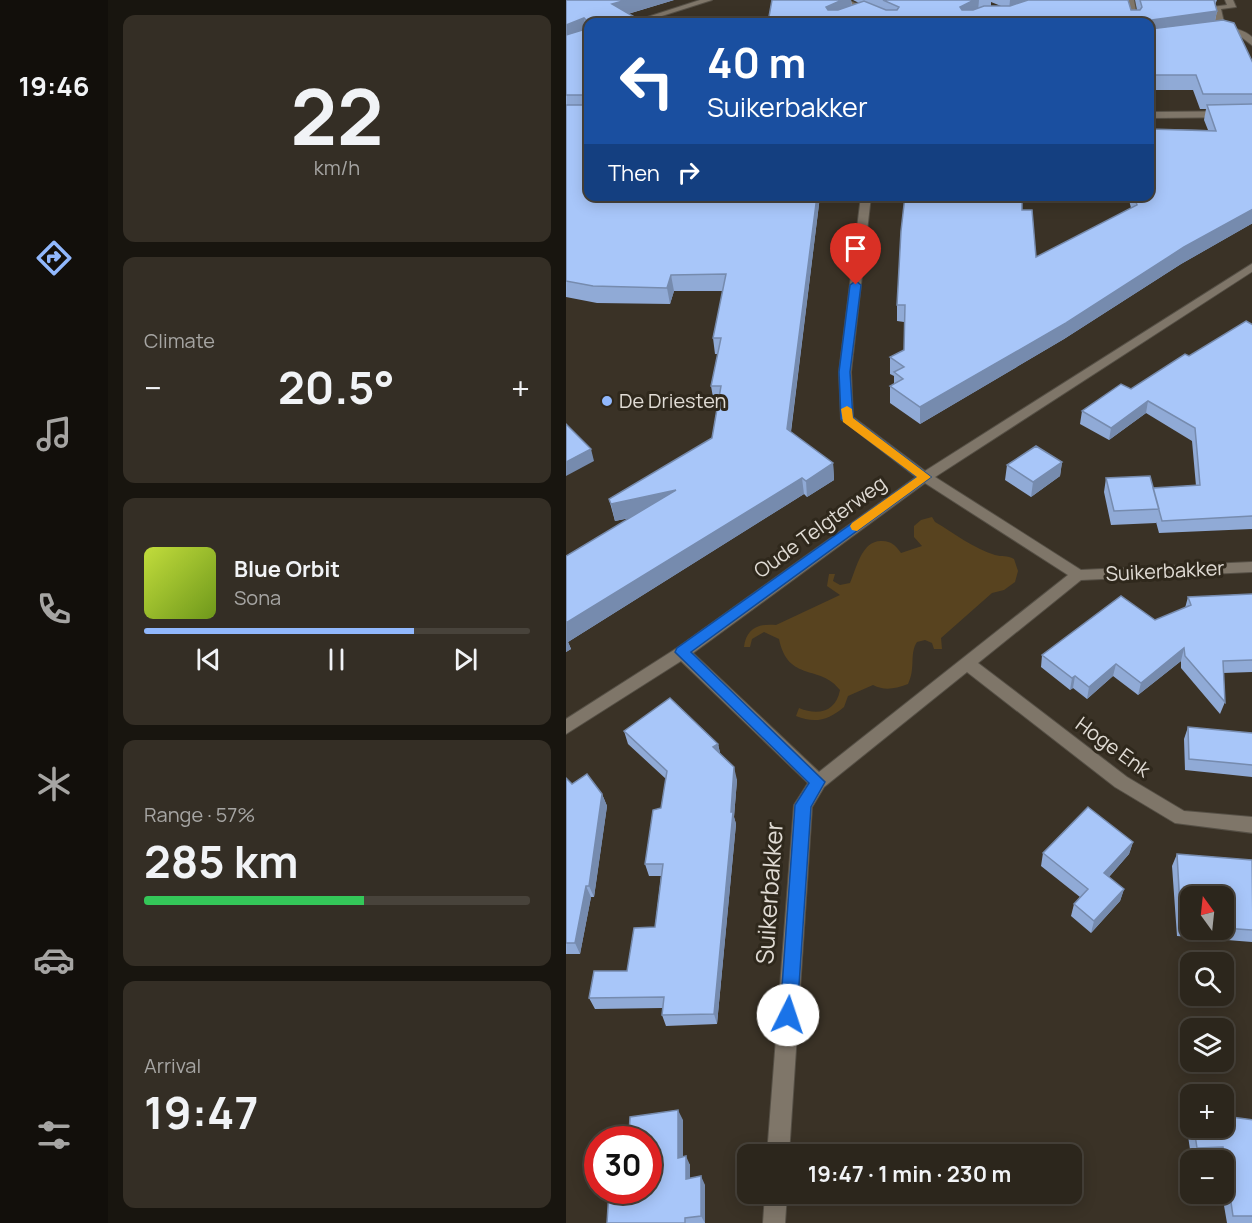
<!DOCTYPE html>
<meta charset="utf-8">
<style>
:root{--surface:#2c261c;--page:#342e25;--text:#f1f3f6;--muted:#a6a5a3;--line:#48433b;--accent:#91b8fd}
body{margin:0;font-family:Manrope,sans-serif;background:var(--page);color:var(--text);height:100vh;display:flex;flex-direction:column;font-size:22px;white-space:nowrap}
*{box-sizing:border-box;margin:0}
p{font-size:20px;color:var(--muted)}
.icon{flex:none;width:33px;height:33px;fill:none;stroke:currentColor;stroke-width:2;stroke-linecap:round;stroke-linejoin:round}
.map{position:relative;flex:1;overflow:hidden}
.drawer{display:flex;flex-direction:column;gap:15px;padding:15px;background:#18150f;width:458px}
.drawer>*{flex:none}
.hud{position:absolute;left:18px;top:18px;width:570px;height:183px;border-radius:12px;box-shadow:0 3px 15px #0003,0 0 0 2px var(--line);background:#1a4fa0;color:#fff;overflow:hidden}
.needle{width:39px;rotate:345deg}
.controls{position:absolute;left:614px;top:886px;display:grid;gap:12px}
.controls a{display:grid;place-items:center;width:54px;height:54px;border-radius:12px;background:var(--surface);box-shadow:0 3px 15px #0003,0 0 0 2px var(--line);font-size:30px}
.speed{position:absolute;left:18px;top:1126px;display:flex;gap:12px;font-size:30px;font-weight:700;text-align:center}
.speed>*{display:grid;place-content:center;width:78px;height:78px;border-radius:50%;background:var(--surface);box-shadow:0 3px 15px #0003,0 0 0 2px var(--line);line-height:1}
.speed .limit{border:9px solid #d22;background:#fff;color:#111}
.pin{position:absolute;display:grid;place-items:center;width:51px;height:51px;color:#fff;margin:-62px -26px;border-radius:50% 50% 50% 0;rotate:-45deg;box-shadow:0 0 6px #0007}
.pin .icon{rotate:45deg}
.me{position:absolute;width:66px;margin:-33px;rotate:4deg;stroke-linejoin:round;filter:drop-shadow(0 0 4px #0008)}
.turn{display:flex;align-items:center;gap:21px;height:126px;padding:0 24px;font-size:27px}
.turn .icon{width:78px;height:78px;stroke-width:2.5}
.turn b{display:block;font-size:42px;line-height:51px}
.then{display:flex;align-items:center;height:57px;padding:0 24px;background:#0003;gap:12px;font-size:22px}
.big{font-size:45px;font-weight:700;line-height:1.1}
.drawer .card{flex:1;display:flex;flex-direction:column;justify-content:center;gap:9px;min-width:0;padding:0 21px;border-radius:12px;background:var(--page)}
.drawer .dial{align-items:center;gap:0}
.dial b{font-size:78px;line-height:1}
.song{display:flex;align-items:center;gap:18px}
.cover{width:72px;height:72px;border-radius:9px;background:linear-gradient(135deg,hsl(70 70% 55%),hsl(80 70% 35%))}
.played{height:6px;border-radius:3px;background:linear-gradient(90deg,var(--accent) 70%,var(--line) 70%)}
.keys{display:flex;justify-content:space-around;direction:ltr}
.heat{display:flex;justify-content:space-between;align-items:center;font-size:33px;direction:ltr}
.charge{height:9px;border-radius:4px;background:linear-gradient(90deg,#34c759 57%,var(--line) 0)}
.trip{position:absolute;left:171px;top:1144px;width:345px;height:60px;border-radius:12px;background:var(--surface);box-shadow:0 3px 15px #0003,0 0 0 2px var(--line);font-weight:700;line-height:60px;text-align:center}
main{display:flex;flex:1;min-height:0}
.tabs{display:flex;flex-direction:column;width:108px;justify-content:space-around;align-items:center;background:#120f0b;color:var(--muted)}
.tabs .icon{width:42px;height:42px}
.tabs .on{color:var(--accent)}
.tabs b{font-size:27px;color:var(--text)}
.map>svg:first-child{display:block}
</style>
<main>
<nav class="tabs">
<b>19:46</b>
<svg class="icon on" aria-label="directions" viewBox="0 0 24 24"><path d="M12 3l9 9-9 9-9-9zM9 14v-3h6M13 9l2 2-2 2"/></svg>
<svg class="icon" aria-label="music" viewBox="0 0 24 24"><path d="M9 18V5l10-2v13"/><circle cx="6" cy="18" r="3"/><circle cx="16" cy="16" r="3"/></svg>
<svg class="icon" aria-label="phone" viewBox="0 0 24 24"><path d="M5 4h4l2 5-3 2q2 4 5 5l2-3 5 2v4C11 20 4 13 5 4z"/></svg>
<svg class="icon" aria-label="climate" viewBox="0 0 24 24"><path d="M12 3v18M4 7l16 10M4 17L20 7"/></svg>
<svg class="icon" aria-label="car" viewBox="0 0 24 24"><path d="M5 17H2v-5l4-1 3-4h7l3 4 3 1v5h-3M9 17h6M6 11h13"/><circle cx="7" cy="17" r="2"/><circle cx="17" cy="17" r="2"/></svg>
<svg class="icon" aria-label="filters" viewBox="0 0 24 24"><path d="M4 7h16M4 17h16"/><circle cx="9" cy="7" r="2"/><circle cx="15" cy="17" r="2"/></svg>
</nav>
<section class="drawer">
<div class="card dial"><b>22</b><p>km/h</p></div>
<div class="card"><p>Climate</p>
<div class="heat"><a>−</a><b class="big">20.5°</b><a>+</a></div>
</div>
<div class="card">
<div class="song"><i class="cover"></i><div><b>Blue Orbit</b><p>Sona</p></div></div>
<div class="played"></div>
<div class="keys"><svg class="icon" aria-label="previous" viewBox="0 0 24 24"><path d="M18 5L8 12l10 7zM5 5v14"/></svg><svg class="icon" aria-label="pause" viewBox="0 0 24 24"><path d="M8 5v14M16 5v14"/></svg><svg class="icon" aria-label="next" viewBox="0 0 24 24"><path d="M6 5l10 7-10 7zM19 5v14"/></svg></div>
</div>
<div class="card"><p>Range · 57%</p><b class="big">285 km</b><div class="charge"></div></div>
<div class="card"><p>Arrival</p><b class="big">19:47</b></div>
</section>
<div class="map">
<svg width="687" height="1223" viewBox="0 0 687 1223">
<rect width="100%" height="100%" fill="#3a3226"/>
<path fill="#58431f" d="M366,517l3,5c19,11 39,27 60,33 7,2 12,0 19,4l4,12 -3,11 -11,8 -12,3 -51,45 1,11h-8l-2,-6 -7,-3 -8,2c-8,12 -1,26 -9,42 -14,5 -23,7 -35,1l-25,11 -4,11c-15,13 -29,17 -48,9l3,-8c19,8 37,4 41,-18 -19,-26 -52,-7 -61,-51l-15,-7 -12,7 -2,8h-6c2,-18 14,-24 32,-22l64,-30 -13,-9 2,-12h6l-2,7 7,4 10,-2c7,-16 12,-43 32,-42 10,0 14,5 19,12l21,-7 -8,-9v-11l7,-6z"/>
<g fill="none" stroke-linecap="round" stroke-linejoin="round">
<defs>
<path id="minor" d="M134,0h12l-69,22h-11z
M271,0h11l49,22h-10z
M560,0h8l4,22h-8l-5,-17z
M659,0h8l3,7 -15,2 4,18c10,1 20,3 28,11v8l-13,-10 -25,-7 1,-2 -4,-20 15,-2z
M687,111v6l-103,1v-6z
M295,196h10l-20,176 2,45 72,54 328,-208v8l-318,206 146,93 172,-8v10l-172,8 -103,83 149,114 57,34 69,6v16l-78,-10 -60,-36 -148,-115 -143,115 -12,20 -23,348h-22l27,-350 14,-22 -127,-122 -115,73v-15l111,-71 239,-171 -75,-58 -2,-47zM359,483l143,92 -249,197 -126,-119z
M199,1194h22l-2,29h-22z"/>
</defs>
<use href="#minor" stroke="#565046" stroke-width="2"/>
<use href="#minor" fill="#7f7669" fill-rule="evenodd"/>
</g>
<path fill="#90aad6" fill-rule="evenodd" d="M0,0h108l-46,14 -40,182h232l-29,236 42,31 1,17 -27,17 -3,-3 -236,148 3,7 -5,3v-96l64,-38 -15,3 -6,-22 103,-61 6,-35h-4l-3,-17 7,-32h-3l-2,-16 10,-47h-49l-4,13 -73,-1 -31,-6z
M206,0h79l1,5 7,-2 -6,-3h275l3,10h6l-2,-10h82l-2,5 2,6 -2,10 38,42v160l-72,41 -117,75 -144,85 -30,-21v-17l4,-2v-8l-4,-2v-17l14,-7v-28l-7,-1v-16l125,-95 14,47 95,-49 -3,-12h22v-67l58,1 -4,-10 2,-11h-6l-7,-19h-43v-68h-382zM425,2l10,4h-10z
M687,325v204l-94,4 -3,-11v1l-45,2 -7,-33 2,-14 47,10 43,-2 -4,-45 -46,-28 -37,27 -29,-16 2,-13 49,-22 58,-33z
M496,462l-2,14 -29,21 -26,-17 2,-15z
M687,594v78l-30,1 2,29 -5,12 -39,-46v-7l-43,34 -25,-19 -26,23 -14,-11 -3,2 -29,-23 1,-12 113,-35 30,-12 3,-11z
M622,727l65,6v44l-68,-7 -1,-31z
M58,731l94,13 2,9 17,27 -3,37 2,7 -19,200 -51,2 -4,-11v-7l-67,1 -6,-11 38,-27 28,-44 6,-51h-12l-4,-12 16,-56 5,-29 -38,-35z
M0,778l6,6 30,10 5,12 -13,91h-3l-11,57h-14z
M567,842l-4,12 -20,23 15,12 -4,12 -29,32 -20,-17 3,-12 6,-7 -39,-31 2,-13z
M611,854l75,6 1,82 -76,-6 -5,-70zM624,897h33v33h-33z
M623,1093l1,2v33h33l1,-12 29,4v103h-26l-5,-29 1,-33h-5l-1,-5h-26l-8,-53z
M117,1120v37l7,8v13l15,7v38h-98l22,-88z"/>
<path fill="#768bae" d="M60,0h48l-60,18 -2,-14z
M276,0h9l1,10 -25,11 -1,-14z
M408,0h5l-1,12 -18,9v-14z
M444,0h29l-30,10z
M651,11l-3,14 -64,10 2,-15z
M18,18l3,15 -21,7v-15z
M251,196h3l-31,250 -2,-17z
M687,209v14l-72,41 -117,75 -144,85v-17l264,-160z
M105,275l3,16 -4,13 -3,-16z
M582,401l-2,12 -37,27 2,-12z
M25,449l3,12 -28,15v-14z
M496,462l-2,14 -29,21 2,-15z
M267,463l1,17 -27,17 -1,-16z
M236,478l2,16 -236,148 3,7 -5,3v-29z
M110,490l3,17 -64,14 -4,-17z
M618,648l-3,13 -43,34 3,-12z
M550,664l-3,12 -26,23 2,-12z
M509,676l-2,12 -3,2 2,-12z
M152,744l3,13 -8,-10z
M168,767l3,13 -3,37 2,7 -19,200 -3,-10z
M36,794l5,12 -13,91 -5,-11z
M567,842l-4,12 -28,32 3,-13z
M20,886l5,11 -11,57 -5,-11z
M558,889l-4,12 -29,32 3,-12z
M112,1110l5,10v47l-5,-9z
M120,1156l4,9v22l-4,-8z
M135,1176l4,9v38l-4,-7z"/>
<path fill="#a8c6f9" stroke="#768bae" stroke-width="1.5" d="M0,0h60l-14,4 31,18h-55v174h229l-30,233 46,34 -27,18 -4,-3 -236,145v-67l110,-66 -65,14 -2,-5 103,-61 9,-52h-10l10,-48h-8l13,-64 -55,1 -4,13 -74,-2 -27,-5v-176h19l2,-8 -2,-2h-19v-60l20,-6 1,-8 -3,-3 -18,7z
M206,0h70l-16,7 2,3h10l26,-9 22,9h11l2,-3 -16,-7h91l-14,7 2,3h11l11,-4h26l18,-6h100l3,10h9l2,-3 -2,-7h74l3,11 -65,9 -1,9 72,-9 11,3 19,40v31h-50l-7,-19h-46v-53h-382z
M687,104v105l-69,38 -118,76 -146,84 -30,-21 13,-7 -9,-7 10,-5 -14,-10 14,-7 1,-45h-8l4,-74 4,-35h117v14h10l4,47 101,-52 -3,-9h16v-68v1l66,2 -9,-26z
M680,321l7,4v191l-91,5 -9,-33 47,-3 -5,-57 -47,-27 -37,27 -29,-17 39,-27 10,5 54,-35 4,2z
M0,424l25,25 -25,13z
M470,446l26,16 -29,20 -26,-17z
M584,476l9,33 -45,2 -8,-33z
M687,594v66l-30,1 2,41 -40,-46 -1,-8 -43,35 -25,-19 -27,23 -14,-11 -3,2 -30,-23 79,-59 34,24 36,-15 -3,-8z
M104,698l48,46 -5,3 21,20 -3,45h2l-19,202 -52,1 2,-18 -75,1 5,-27h33l7,-43 21,-1 8,-63h-18l8,-54 8,-2 6,-37 -43,-40z
M622,727l65,6v32l-64,-6z
M21,774l15,20 -13,92h-3l-11,57h-9v-165l6,6z
M522,807l45,35 -29,31 20,16 -30,32 -20,-17 14,-15 -45,-36z
M611,854l75,6 1,70 -30,-2v-31h-33v28l-9,-1z
M623,1093l31,1v1h-30v8z
M112,1110v48l8,-2v23l15,-3v40l-16,2v5h-78l2,-32h39v-51h-37v-2l18,-3 1,-18z
M657,1113l1,3 29,4v96h-20l-10,-69 -26,1 -3,-20h29z"/>
<path fill="#1a73e8" stroke="#114b97" stroke-width="1.5" d="M290,281l5,4 -11,87 3,46 78,59 -240,175 134,130 -14,25 -14,208 -2,6 -7,3 -6,-3 -2,-6 15,-210 14,-22 -134,-131 2,-4 240,-171 -76,-58 -2,-47 11,-87z"/>
<path fill="#f59e0b" d="M281,406l5,3 1,9 78,59 -74,54 -5,-1 -2,-4 2,-3 65,-46 -74,-55 -2,-13z"/>
<circle fill="#91b8fd" stroke="#2f281c" stroke-width="2" cx="41" cy="401" r="6"/>
<g text-anchor="middle" stroke-width="6" stroke-linejoin="round" paint-order="stroke">
<g font-size="20" fill="#e0dbd4" stroke="#2f281c" text-anchor="start">
<text x="53" y="408">De Driesten</text>
</g>
<g font-size="20" fill="#e0dbd4" stroke="#2f281c">
<text transform="translate(254 527) rotate(-36)" y="7">Oude Telgterweg</text>
<text transform="translate(599 571) rotate(-3)" y="7">Suikerbakker</text>
<text transform="translate(547 747) rotate(36)" y="7">Hoge Enk</text>
</g>
<g font-size="24" fill="#e0dbd4" stroke="#2f281c">
<text transform="translate(204 893) rotate(-86)" y="8">Suikerbakker</text>
</g>
</g>
</svg>
<div class="controls">
<a><svg class="needle" viewBox="-14 -14 28 28"><path d="M0-13l5 13h-10z" fill="#e53935"/><path d="M0 13l5-13h-10z" fill="#a6a5a3"/></svg></a>
<a><svg class="icon" aria-label="search" viewBox="0 0 24 24"><circle cx="10" cy="10" r="6"/><path d="M15 15l6 6"/></svg></a>
<a><svg class="icon" aria-label="layers" viewBox="0 0 24 24"><path d="M12 4l9 5-9 5-9-5zM3 14l9 5 9-5"/></svg></a>
<a>+</a>
<a>−</a>
</div>
<div class="speed"><div class="limit">30</div></div>
<div class="pin" style="left:290px;top:285px;background:#d93025"><svg class="icon" aria-label="arrive" viewBox="0 0 24 24"><path d="M6 21V4h12l-3 4 3 4H6"/></svg></div>
<svg class="me" style="left:222px;top:1015px" viewBox="-20 -20 40 40"><circle r="19" fill="#fff"/><path d="M0-13L10 11 0 6-10 11z" fill="#1a73e8"/></svg>
<div class="trip">19:47 · 1 min · 230 m</div>
<div class="hud">
<div class="turn"><svg class="icon" aria-label="left" viewBox="0 0 24 24"><path d="M17 20v-9H6M10 6l-5 5 5 5"/></svg><div><b>40 m</b>Suikerbakker</div></div>
<div class="then">Then<svg class="icon" aria-label="right" viewBox="0 0 24 24"><path d="M7 20v-9h11M14 6l5 5-5 5"/></svg></div>
</div>
</div>
</main>
